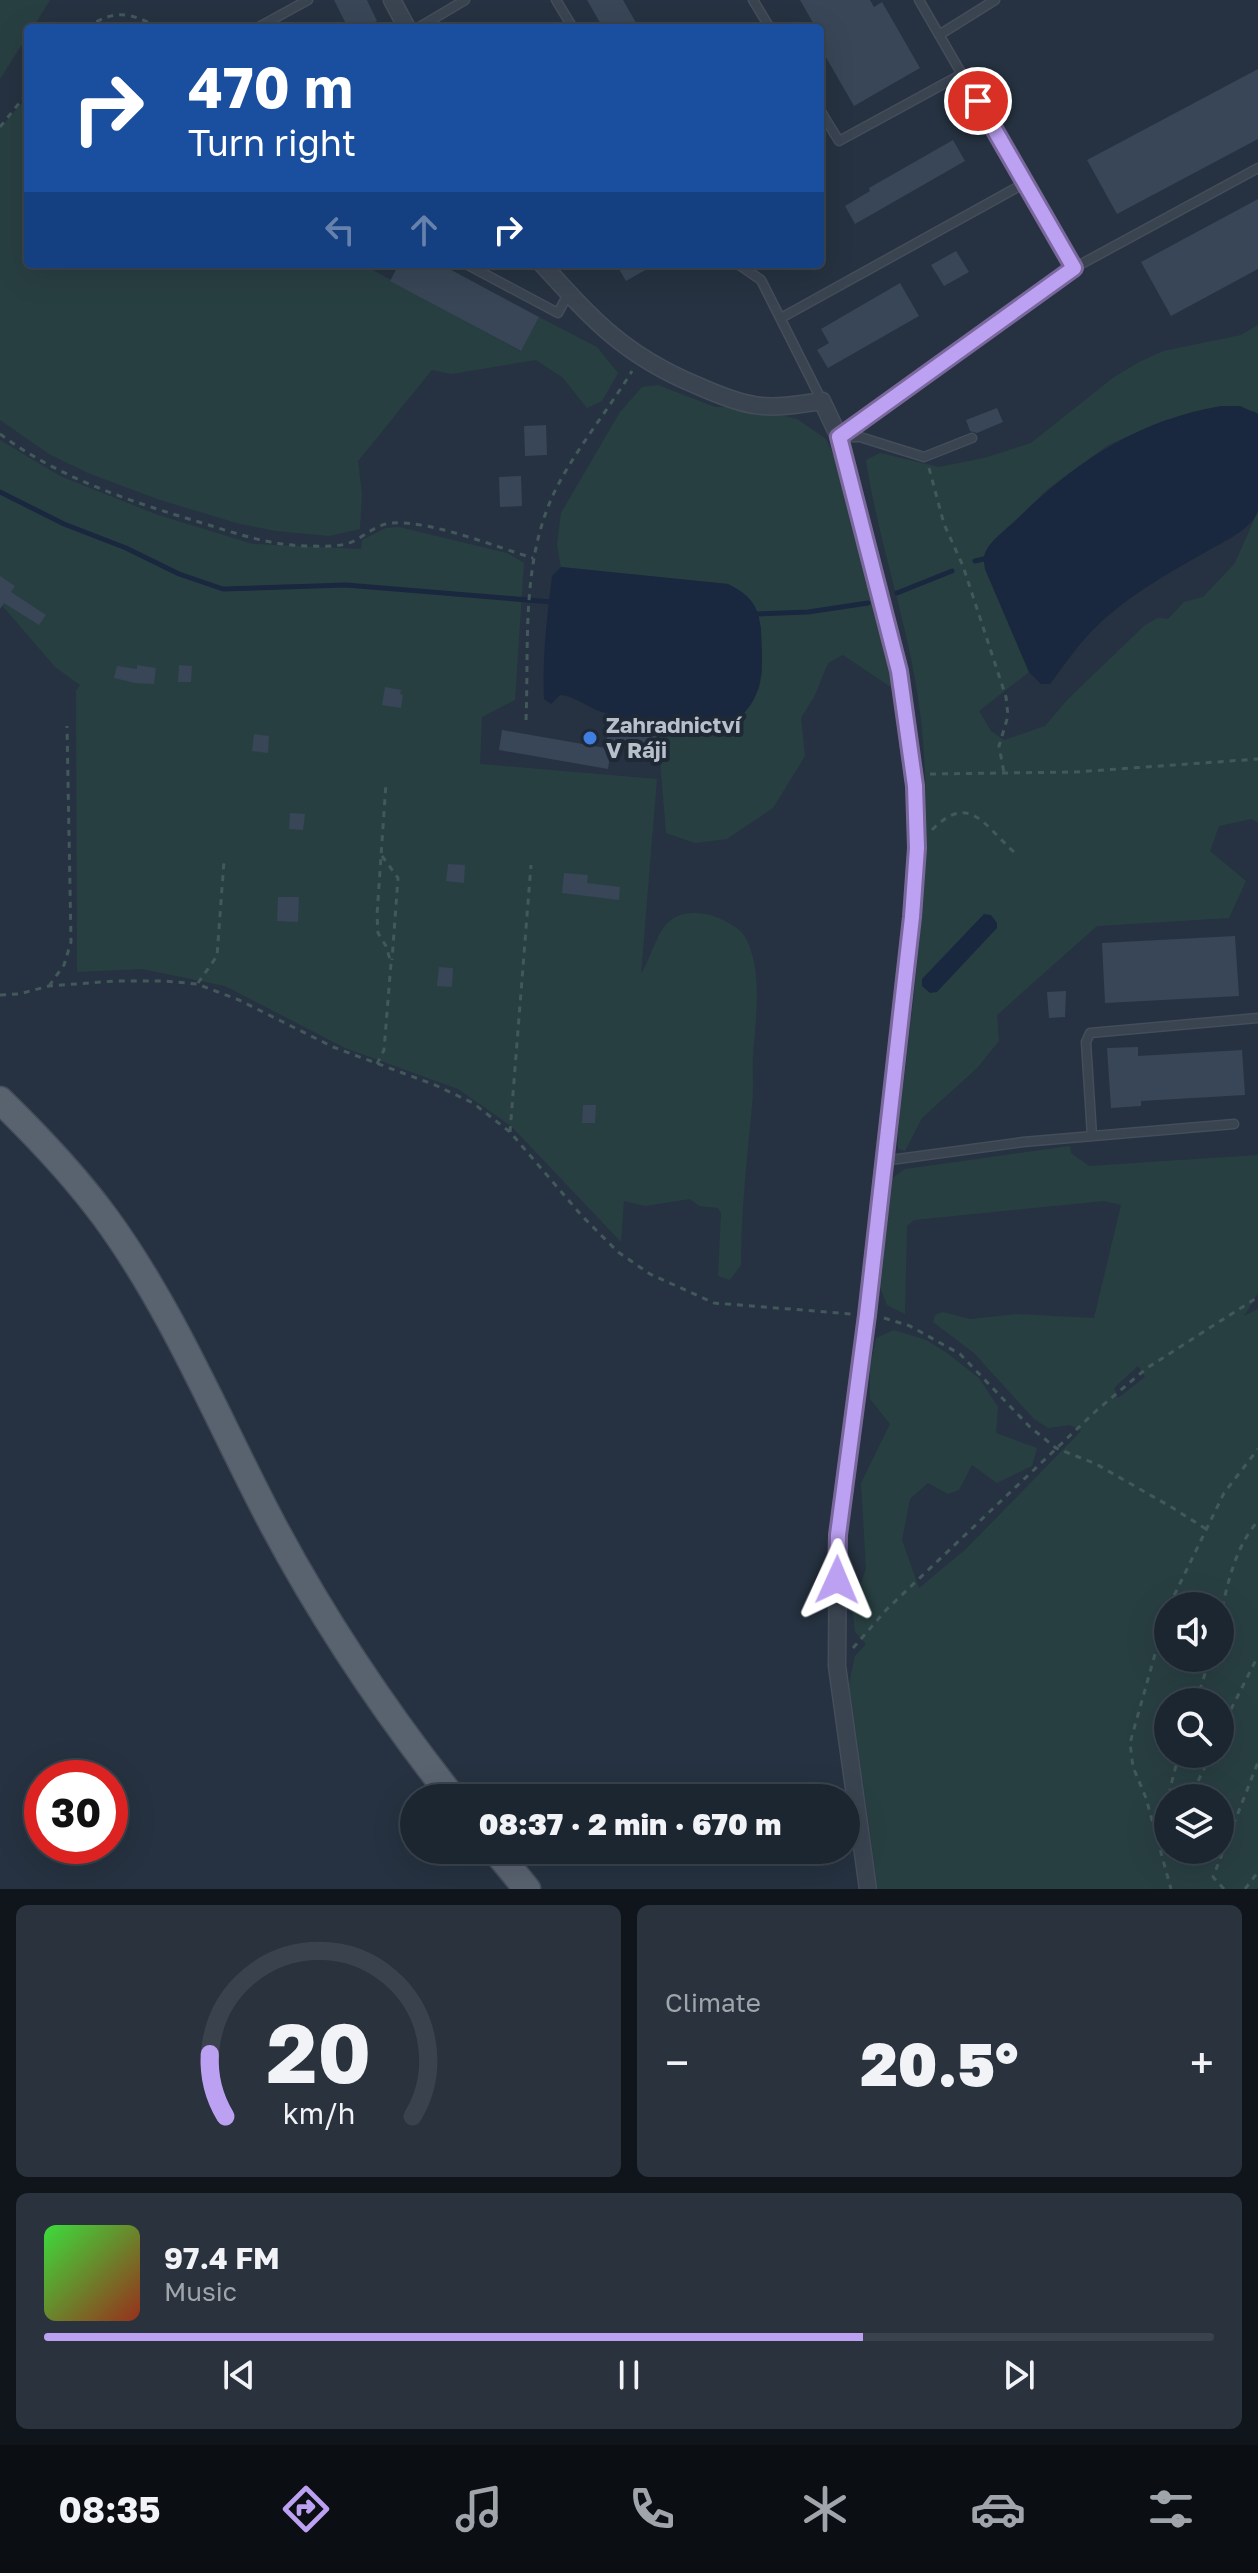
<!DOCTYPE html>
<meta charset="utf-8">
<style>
:root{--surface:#1c2631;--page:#29323d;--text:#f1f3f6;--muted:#a0a5ab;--line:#3a434d;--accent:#bca0f2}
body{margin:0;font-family:"Golos Text",sans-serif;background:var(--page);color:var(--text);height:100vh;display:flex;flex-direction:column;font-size:30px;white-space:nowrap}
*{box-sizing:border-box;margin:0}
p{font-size:26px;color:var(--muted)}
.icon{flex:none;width:44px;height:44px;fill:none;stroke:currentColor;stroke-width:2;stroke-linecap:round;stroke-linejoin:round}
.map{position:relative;height:1889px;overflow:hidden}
.details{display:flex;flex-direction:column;gap:16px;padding:16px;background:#0f151b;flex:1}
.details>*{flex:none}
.hud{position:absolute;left:24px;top:24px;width:800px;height:244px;border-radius:8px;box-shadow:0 8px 32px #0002,0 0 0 2px var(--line);background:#1a4fa0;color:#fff;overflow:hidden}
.buttons{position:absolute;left:1154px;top:1592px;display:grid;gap:16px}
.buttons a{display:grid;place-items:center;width:80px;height:80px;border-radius:50%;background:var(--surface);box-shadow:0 8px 32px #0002,0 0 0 2px var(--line);font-size:40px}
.speed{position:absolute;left:24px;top:1760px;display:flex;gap:16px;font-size:40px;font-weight:700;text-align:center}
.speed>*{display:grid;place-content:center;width:104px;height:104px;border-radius:50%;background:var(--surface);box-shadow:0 8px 32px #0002,0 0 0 2px var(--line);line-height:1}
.speed .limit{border:12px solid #d22;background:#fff;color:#111}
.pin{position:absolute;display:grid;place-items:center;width:68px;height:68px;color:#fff;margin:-34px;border:4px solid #fff;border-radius:50%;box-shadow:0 2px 8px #0007}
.me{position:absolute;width:88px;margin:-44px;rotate:1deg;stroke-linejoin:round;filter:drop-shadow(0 0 6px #0008)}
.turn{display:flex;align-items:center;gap:28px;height:168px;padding:0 32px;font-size:36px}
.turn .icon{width:104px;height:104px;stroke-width:2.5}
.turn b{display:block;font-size:56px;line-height:68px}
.lanes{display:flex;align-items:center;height:76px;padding:0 32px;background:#0003;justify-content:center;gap:40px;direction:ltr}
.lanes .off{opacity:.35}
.big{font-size:60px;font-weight:800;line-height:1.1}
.details .tile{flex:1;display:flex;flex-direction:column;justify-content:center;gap:12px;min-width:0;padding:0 28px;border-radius:12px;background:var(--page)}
.details .dial{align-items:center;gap:0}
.dial svg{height:208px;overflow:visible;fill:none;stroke:var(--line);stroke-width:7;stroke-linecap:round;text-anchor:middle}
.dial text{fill:var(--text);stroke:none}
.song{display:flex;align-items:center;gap:24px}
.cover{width:96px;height:96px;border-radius:12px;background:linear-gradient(135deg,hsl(120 70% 55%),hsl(10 70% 35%))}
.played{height:8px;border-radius:4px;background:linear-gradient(90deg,var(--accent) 70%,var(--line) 70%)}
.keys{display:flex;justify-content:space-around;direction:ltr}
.heat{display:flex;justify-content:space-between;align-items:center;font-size:44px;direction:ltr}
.details .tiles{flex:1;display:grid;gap:16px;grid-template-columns:1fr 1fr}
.tile:last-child{grid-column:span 2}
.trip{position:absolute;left:400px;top:1784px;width:460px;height:80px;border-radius:40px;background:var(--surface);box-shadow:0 8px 32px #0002,0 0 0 2px var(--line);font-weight:800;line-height:80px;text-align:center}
.tabs{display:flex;height:128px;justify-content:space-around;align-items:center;background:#0b0f14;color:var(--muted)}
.tabs .icon{width:56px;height:56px}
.tabs .active{color:var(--accent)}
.tabs b{font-size:36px;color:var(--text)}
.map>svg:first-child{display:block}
</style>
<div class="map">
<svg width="1258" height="1889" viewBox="0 0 1258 1889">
<rect width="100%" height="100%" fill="#263241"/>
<path fill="#283f42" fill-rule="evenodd" d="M0,0h50l-17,28h-5v7l-28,44z
M28,96v168h334l158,87 19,-34 58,30 21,26 -16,28 -15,7 -24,-30 -27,-18 -85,14 -19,-4 -74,91 4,33 -2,35 -31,7 -53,-5 -36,-7 -80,-24 -72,-27 -39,-19 -49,-34v-292z
M1258,325v89l-4,-3 -89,9 -57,25 -60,44 -57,55 -7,15 1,10 44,103 -50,39 12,20 13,9 41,-14 22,-26 78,-75 13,-7 10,1 16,-17 19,-5 32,-34 23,-52v312l-6,-4 -33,7 -9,25 36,30 -17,37 -132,8 -100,89 2,26 -22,27 -55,50 -17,33 -7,-2v-18c16,-145 43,-308 17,-452 -13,-74 -38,-145 -49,-219l14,-7 59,14 45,-9 47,-15 83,-66 27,-16 22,-10 78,-16z
M658,385l57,22h31l51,12 29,20 19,40 47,185 3,26 -52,-35 -15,8 -13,32 -14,23 4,38 -32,52 -46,31 -32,4 -29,-10 -9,-110 42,3 22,-2 14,-5 24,-30 3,-16 -1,-46 -33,-43 -167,-17 -4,-22 4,-32 59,-101 22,-25z
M0,440l60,36 98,39 95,29 108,5 1,-9 24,-12 13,-1 108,26 17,10 -9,137 -33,17 -2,47 177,15 -16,195c19,-32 17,-70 69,-59 10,3 30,12 35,22 19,35 10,83 8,120 -1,17 1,33 -1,49 -5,53 -11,105 -11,159l-11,15 -12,-4 3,-63 -3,-5 -19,-2 -9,-7 -45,7 -21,-5 -3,41 -110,-116 -53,-37 -113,-41 -120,-62 -83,-17 -65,3 -1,-281 4,-6 -25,-18 -55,-64z
M1070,1146l1,7 18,13 169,-11v138l-14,23 14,-7v580h-380l-29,-205 6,-28 11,-12 -11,-12 -3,-26 14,-37 -5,-86 29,-59 -20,-25v-32l6,-29 18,-8 32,10 21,13 32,25 19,29 -2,26 41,15 -5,18 -35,17 -25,-18 -13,25 -11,4 -20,-11 -18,16 -8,41 17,48 47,-39 115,-118 -11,-6 -22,3 -14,-9 -60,-66 -41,-31 2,-7 8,-3 27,7 47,-5 77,4 27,-113 -17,-4 -190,19 -7,6 -2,88 -18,-9 -8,-20 12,-106 14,-10zM1138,1366l7,11 -27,21 -4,-10zM1168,1606h52v52h-52zM1168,1702h52v52h-52zM1168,1798h52v52h-52z"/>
<path fill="#19283f" d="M1221,406h19l18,8v97c-6,17 -32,30 -47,38 -40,23 -81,45 -114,77 -18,17 -32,38 -47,58h-9l-12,-12 -44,-103c0,-4 -2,-9 -1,-12 2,-14 23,-28 32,-37 59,-58 122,-100 205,-114z
M561,567l167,17c22,11 31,21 33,47 1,27 5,60 -17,82 -24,25 -115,8 -145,-2 -13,-5 -25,-15 -39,-16l-9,9 -7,-5c-2,-41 3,-83 8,-123z
M984,914l7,1 6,8v5l-60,64 -7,1 -8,-7v-7z"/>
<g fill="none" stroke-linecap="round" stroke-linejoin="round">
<path stroke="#19283f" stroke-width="5" d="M0,492l64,32 62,24 53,26 44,15 123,-4 206,17
M975,561l13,-3
M897,593l55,-22
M754,614l54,-2 60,-9"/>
</g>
<path fill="#384657" d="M334,0h33l10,21 -14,7h-15z
M587,0h36l16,28h-36z
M800,0h70l4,7 8,-5 38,66 -66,38 -34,-59v-19h-4z
M1258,69v70l-141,75 -30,-54z
M953,140l12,21 -110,63 -10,-18 25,-15 -1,-3z
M1258,199v70l-87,47 -30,-54z
M956,251l13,21 -25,14 -13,-21z
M399,264h41l99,53 -18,34 -131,-70z
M616,264h40l-30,17z
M900,283l19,33 -91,52 -11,-18 12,-7 -8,-14z
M997,408l6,14 -26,11 -7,-2 -4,-11z
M546,425l1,30 -22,1 -1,-30z
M521,476l1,30 -22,1 -1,-30z
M0,576l15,10 -4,6 35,23 -7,10 -35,-22 -4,6z
M137,665l19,3 -2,16 -19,-1 -21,-5 3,-12 20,3z
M179,665l13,1 -1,16h-13z
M385,687l16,3 -1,4 3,1 -2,13 -19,-3z
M611,719l12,2 -1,6 36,7 -4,19 -48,-9z
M502,730l109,19 -3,20 -109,-19z
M254,734l15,2 -1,17 -16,-2z
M290,813l15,1 -2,16 -14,-1z
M448,864l17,1 -1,18 -18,-2z
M564,873l24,2 -1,8 33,4 -1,13 -57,-7z
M278,897h21l-1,25 -21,-1z
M1235,936l4,60 -134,7 -3,-60z
M439,967l14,1 -1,19 -15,-1z
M1066,991l-1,26 -16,1 -2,-26z
M1138,1047v9l104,-6 3,45 -104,6v5l-30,2 -4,-60z
M583,1105h13l-1,18h-13z"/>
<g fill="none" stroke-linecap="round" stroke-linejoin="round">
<defs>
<path id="service" d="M556,0l17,28
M753,0l17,28
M919,0l155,268
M257,28l51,-28
M418,28l47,-28
M939,35l56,-35
M820,110l19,31 123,-67
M466,264l92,49 10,-19
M738,264l23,16 61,121
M781,318l244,-135
M972,438l-48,19 -64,-20h-21l235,-169 184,-100
M1092,1136l-6,-94 4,-9 168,-15
M883,1161l140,-19 211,-18"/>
<path id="minor" d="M392,0l15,28
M542,264c51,56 82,91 154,121 18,8 39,17 58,20 22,4 47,-1 68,-4l17,36 60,234 16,115 2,62 -5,69 -45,398 -29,220 -1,131 31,223"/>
<path id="primary" d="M0,1100c38,37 74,75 105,117 69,94 114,206 168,308 51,96 113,188 180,273
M495,1850l32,39"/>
</defs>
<use href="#service" stroke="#444d5a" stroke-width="11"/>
<use href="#minor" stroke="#444d5a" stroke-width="19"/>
<use href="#primary" stroke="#444d5a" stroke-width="29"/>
<path stroke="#42585a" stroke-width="3" stroke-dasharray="6 6" stroke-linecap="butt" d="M86,28c30,-20 44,-15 74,0
M0,127l28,-35
M0,434c59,44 129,67 199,88 36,11 69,23 107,24 15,0 34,2 48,-5 12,-6 23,-17 38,-18 38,-3 104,24 141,35
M929,468l15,56 19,42 43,131 2,19 -9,30 5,27
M526,720c3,-75 -5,-155 27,-225 21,-44 54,-83 79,-124
M930,774l146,-2 182,-13
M932,830c37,-38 52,-5 82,22
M382,856l16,22 -6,82
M198,983l19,-27 7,-95
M49,986l15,-21 7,-23 -4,-216
M0,995l19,-1 30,-8 66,-5h50l32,3 42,16 94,47 102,38 38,18 37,29 72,84 36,36 32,22 64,29 138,11
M377,1064l7,-14 7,-87 -5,-17 -8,-13 -1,-18 9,-132
M510,1132l21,-267
M884,1318l26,8 50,28 70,73 26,21 40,16 77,44 33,21
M1169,1606l55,-113 34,-44
M1168,1608l-38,135 3,24 13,31 25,91
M1220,1619c7,-34 15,-72 38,-98
M853,1648l34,-39 210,-199 50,-42 111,-71
M1196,1702l14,-44
M1220,1731l38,-75
M1179,1754l-9,35 4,7 9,2
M1184,1798l7,-2 20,-42
M1224,1889l-11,-12 45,-115
M1245,1889l13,-17"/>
<use href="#service" stroke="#3a4451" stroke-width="8"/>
<use href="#minor" stroke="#3a4451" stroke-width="16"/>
<use href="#primary" stroke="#596370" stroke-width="26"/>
</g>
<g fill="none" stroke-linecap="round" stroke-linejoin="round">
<defs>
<path id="route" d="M837,1580l1,-45 29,-220 45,-398 5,-69 -2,-62 -16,-115 -60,-234 235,-169 -96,-167"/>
</defs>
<use href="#route" stroke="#7a689d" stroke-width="20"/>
<use href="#route" stroke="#bca0f2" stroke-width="14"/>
</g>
<circle fill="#3f7fe0" stroke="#1f2936" stroke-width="3" cx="590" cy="738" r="8"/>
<g text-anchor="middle" stroke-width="8" stroke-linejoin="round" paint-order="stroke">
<g font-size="22" font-weight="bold" fill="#b7bfcb" stroke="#1f2936" text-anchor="start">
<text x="606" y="733">Zahradnictví<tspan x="606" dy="25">V Ráji</tspan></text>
</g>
</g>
</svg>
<div class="buttons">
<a><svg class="icon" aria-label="sound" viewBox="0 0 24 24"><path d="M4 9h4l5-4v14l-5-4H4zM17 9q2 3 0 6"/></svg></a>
<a><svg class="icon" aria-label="search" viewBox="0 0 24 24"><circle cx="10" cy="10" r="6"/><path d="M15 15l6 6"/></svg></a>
<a><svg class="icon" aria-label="layers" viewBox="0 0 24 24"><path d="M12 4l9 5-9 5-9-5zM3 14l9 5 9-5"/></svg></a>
</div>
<div class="speed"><div class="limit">30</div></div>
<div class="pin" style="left:978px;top:101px;background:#d93025"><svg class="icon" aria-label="arrive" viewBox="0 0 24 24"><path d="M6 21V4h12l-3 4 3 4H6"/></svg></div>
<svg class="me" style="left:837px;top:1580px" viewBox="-20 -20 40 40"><path d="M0-17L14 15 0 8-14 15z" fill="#bca0f2" stroke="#fff" stroke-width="4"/></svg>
<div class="trip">08:37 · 2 min · 670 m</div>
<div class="hud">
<div class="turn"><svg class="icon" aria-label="right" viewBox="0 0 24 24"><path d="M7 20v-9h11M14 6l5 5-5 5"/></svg><div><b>470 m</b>Turn right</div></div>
<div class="lanes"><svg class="icon off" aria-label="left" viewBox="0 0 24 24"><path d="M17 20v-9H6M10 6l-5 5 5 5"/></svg><svg class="icon off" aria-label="ahead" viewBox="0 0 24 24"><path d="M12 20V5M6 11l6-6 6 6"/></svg><svg class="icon" aria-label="right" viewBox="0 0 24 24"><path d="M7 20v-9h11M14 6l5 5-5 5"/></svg></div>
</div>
</div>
<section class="details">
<div class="tiles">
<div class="tile dial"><svg viewBox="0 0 100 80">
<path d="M14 69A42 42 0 1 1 86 69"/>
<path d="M14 69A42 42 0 0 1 8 45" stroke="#bca0f2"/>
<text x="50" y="56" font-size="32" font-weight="700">20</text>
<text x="50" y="72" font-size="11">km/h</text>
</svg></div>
<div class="tile"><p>Climate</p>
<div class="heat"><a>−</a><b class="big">20.5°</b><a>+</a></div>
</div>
<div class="tile">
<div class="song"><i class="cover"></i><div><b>97.4 FM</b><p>Music</p></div></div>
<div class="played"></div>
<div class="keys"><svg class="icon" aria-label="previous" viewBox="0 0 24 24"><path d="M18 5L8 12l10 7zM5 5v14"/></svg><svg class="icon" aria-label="pause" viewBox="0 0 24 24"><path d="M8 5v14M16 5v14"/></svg><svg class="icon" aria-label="next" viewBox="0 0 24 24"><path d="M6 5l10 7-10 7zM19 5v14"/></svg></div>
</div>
</div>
</section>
<nav class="tabs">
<b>08:35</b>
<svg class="icon active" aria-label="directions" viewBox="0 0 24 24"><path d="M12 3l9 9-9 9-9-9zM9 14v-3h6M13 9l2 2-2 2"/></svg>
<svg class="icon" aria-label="music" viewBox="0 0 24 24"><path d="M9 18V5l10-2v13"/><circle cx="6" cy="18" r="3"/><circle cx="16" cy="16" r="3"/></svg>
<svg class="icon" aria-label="phone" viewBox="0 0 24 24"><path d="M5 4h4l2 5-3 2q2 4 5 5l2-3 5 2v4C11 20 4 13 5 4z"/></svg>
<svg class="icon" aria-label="climate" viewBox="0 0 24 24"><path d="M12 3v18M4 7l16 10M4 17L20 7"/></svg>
<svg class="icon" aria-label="car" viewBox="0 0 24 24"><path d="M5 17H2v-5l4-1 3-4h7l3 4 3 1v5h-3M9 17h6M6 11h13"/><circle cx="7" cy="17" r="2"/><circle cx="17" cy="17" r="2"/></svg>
<svg class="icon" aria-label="filters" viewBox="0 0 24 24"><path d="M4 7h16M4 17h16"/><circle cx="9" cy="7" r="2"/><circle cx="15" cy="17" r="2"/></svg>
</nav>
